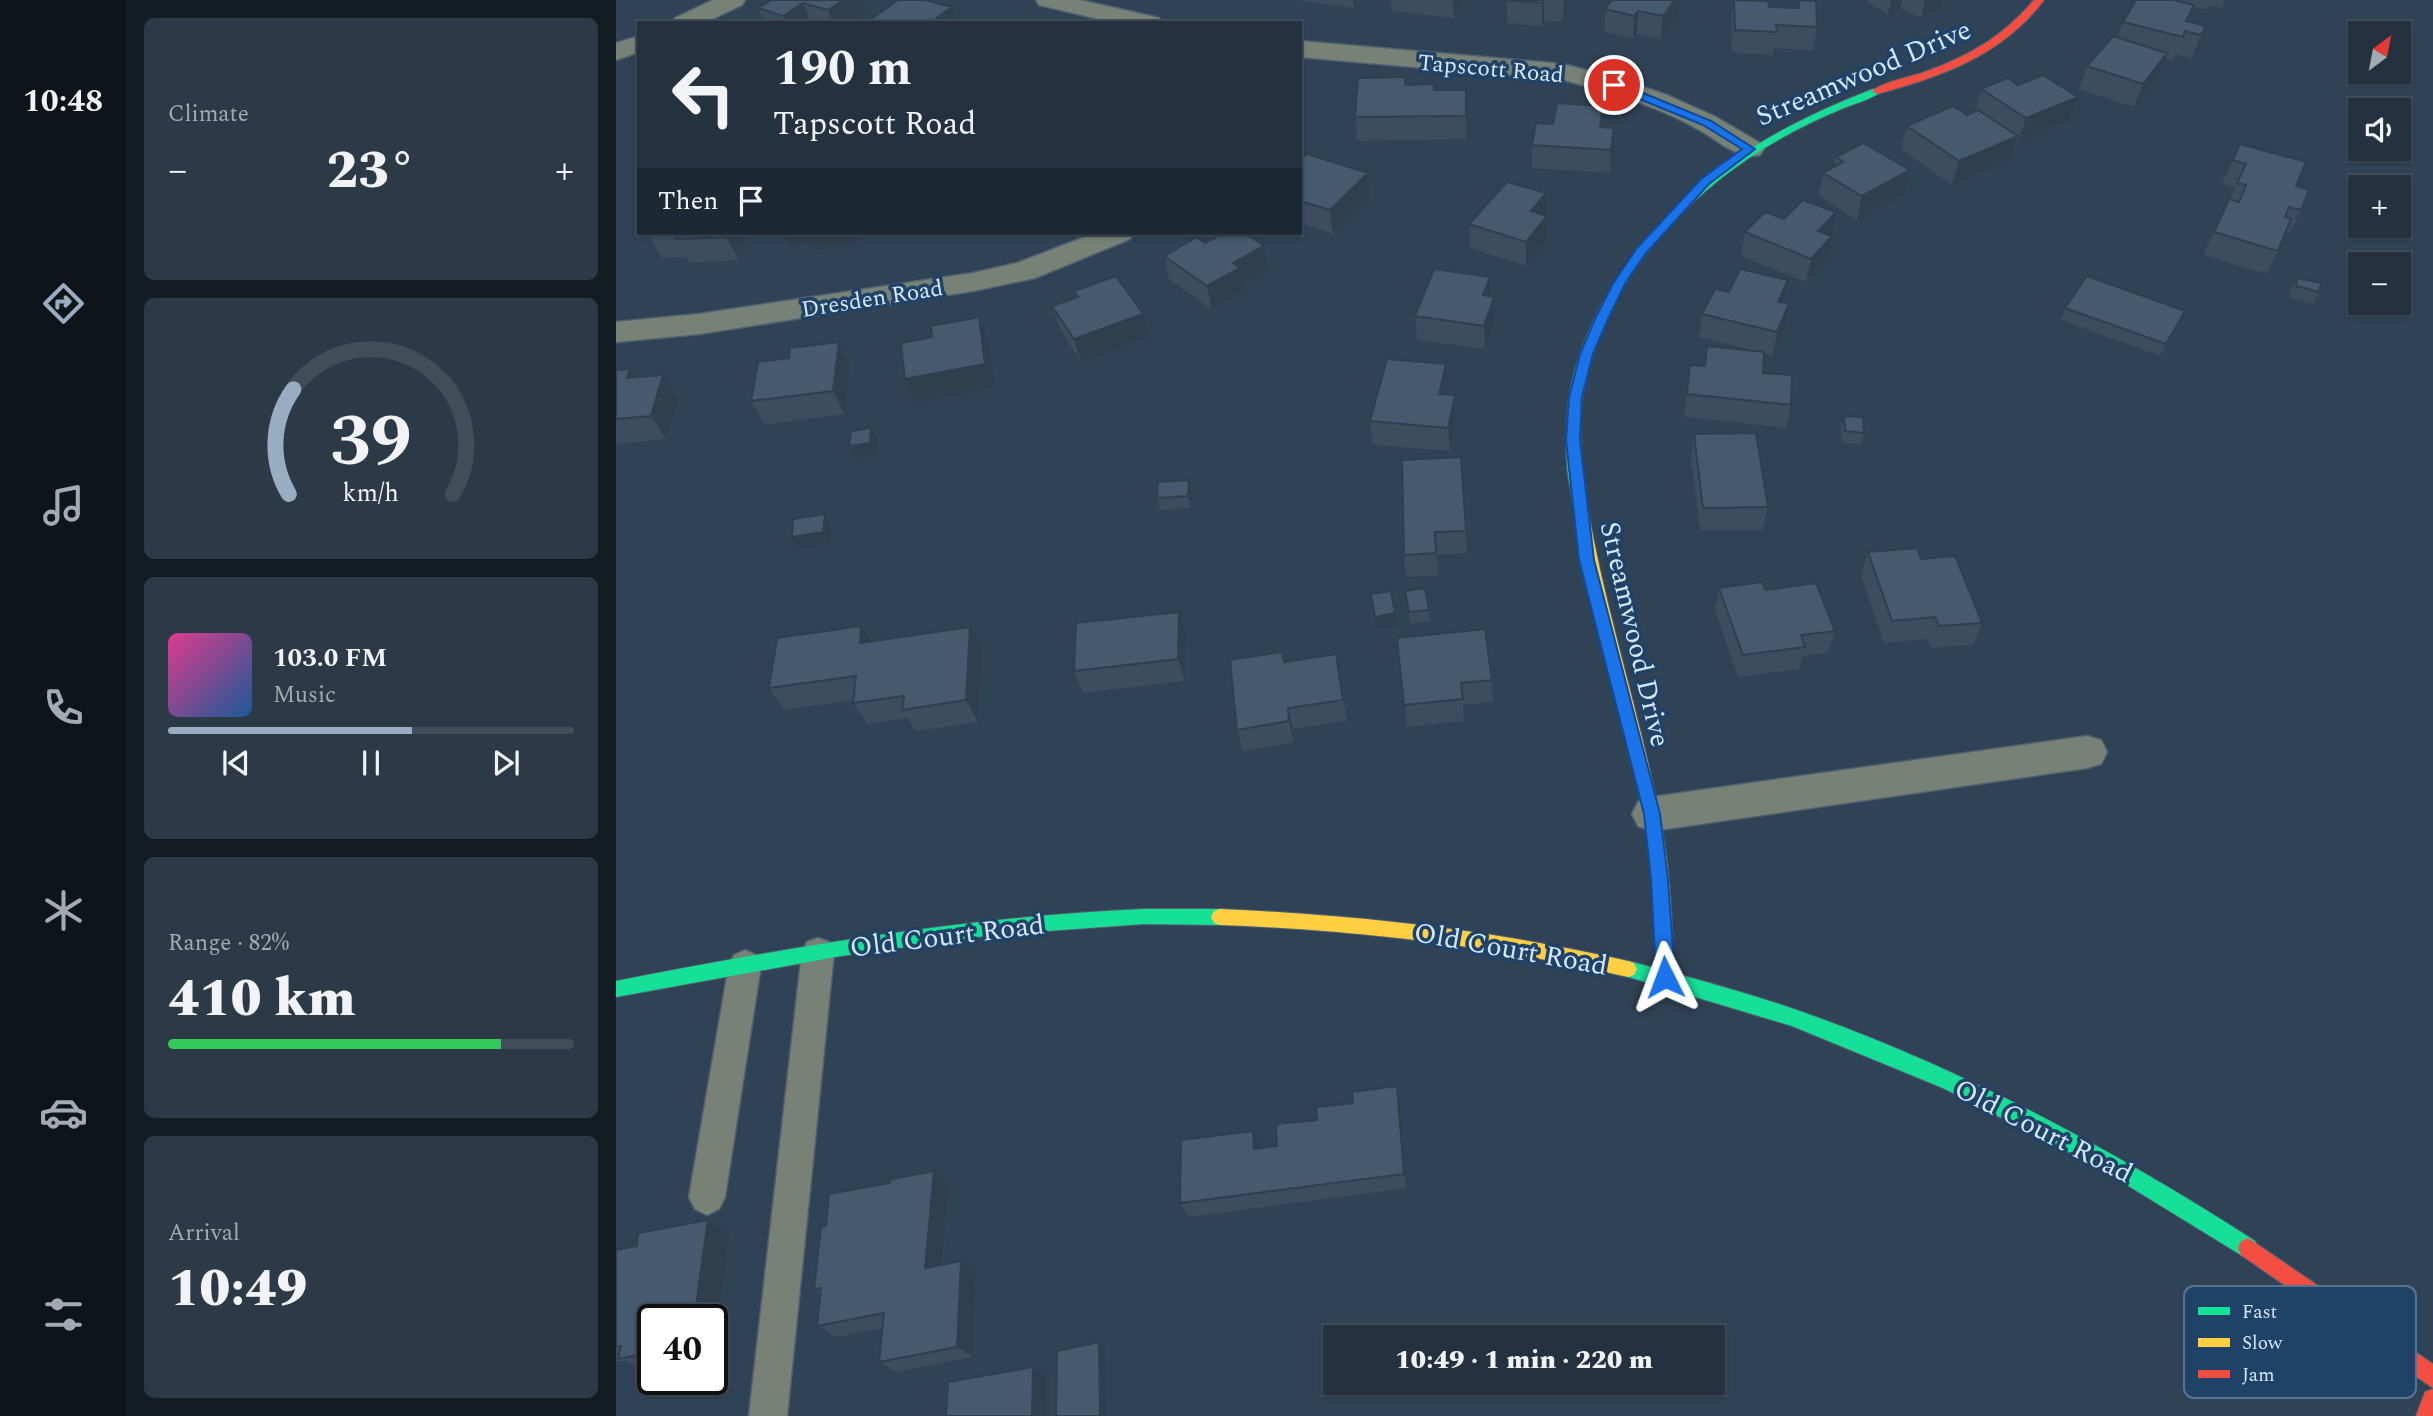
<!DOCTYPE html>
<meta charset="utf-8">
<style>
:root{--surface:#243240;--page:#2c3a47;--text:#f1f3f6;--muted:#a3aab1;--line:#414d59;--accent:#99adc2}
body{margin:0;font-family:Spectral,serif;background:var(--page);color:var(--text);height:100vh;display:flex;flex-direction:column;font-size:26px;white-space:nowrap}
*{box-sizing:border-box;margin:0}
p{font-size:23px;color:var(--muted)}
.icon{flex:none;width:38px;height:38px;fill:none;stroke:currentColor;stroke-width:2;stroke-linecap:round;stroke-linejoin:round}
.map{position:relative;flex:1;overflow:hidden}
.side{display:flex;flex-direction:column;gap:18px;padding:18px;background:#141c23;width:490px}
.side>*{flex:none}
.top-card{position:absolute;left:21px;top:21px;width:665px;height:214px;border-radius:0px;box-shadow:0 2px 5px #0004,0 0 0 2px var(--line);background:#243240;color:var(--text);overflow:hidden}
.needle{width:46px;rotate:32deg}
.tools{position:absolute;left:1732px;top:21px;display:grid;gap:14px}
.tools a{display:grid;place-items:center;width:63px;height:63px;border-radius:0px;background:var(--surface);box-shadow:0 2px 5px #0004,0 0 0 2px var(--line);font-size:35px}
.speed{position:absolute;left:21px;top:1304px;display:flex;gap:14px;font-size:35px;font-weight:700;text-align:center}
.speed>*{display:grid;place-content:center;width:91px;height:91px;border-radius:50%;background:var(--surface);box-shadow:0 2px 5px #0004,0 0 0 2px var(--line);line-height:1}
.speed .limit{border:4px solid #111;border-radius:10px;background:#fff;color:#111}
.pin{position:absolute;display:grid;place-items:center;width:60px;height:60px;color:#fff;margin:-30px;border:4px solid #fff;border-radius:50%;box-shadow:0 2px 7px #0007}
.me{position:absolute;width:77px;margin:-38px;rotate:357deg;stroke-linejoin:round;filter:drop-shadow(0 0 5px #0008)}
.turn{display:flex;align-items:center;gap:24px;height:147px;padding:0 21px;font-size:32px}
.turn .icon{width:91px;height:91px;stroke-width:2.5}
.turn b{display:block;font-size:49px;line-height:60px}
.then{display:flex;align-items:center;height:66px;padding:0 21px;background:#0003;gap:14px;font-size:26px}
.big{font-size:52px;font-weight:800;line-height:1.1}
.side .tile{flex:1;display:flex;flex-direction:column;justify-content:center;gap:10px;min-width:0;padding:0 24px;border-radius:10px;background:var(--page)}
.side .dial{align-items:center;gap:0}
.dial svg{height:182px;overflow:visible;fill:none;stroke:var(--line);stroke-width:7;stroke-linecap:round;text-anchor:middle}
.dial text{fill:var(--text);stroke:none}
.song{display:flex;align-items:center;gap:21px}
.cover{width:84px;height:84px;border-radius:10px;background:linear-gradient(135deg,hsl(330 70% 55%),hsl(210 70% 35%))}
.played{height:7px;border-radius:4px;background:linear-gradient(90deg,var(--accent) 60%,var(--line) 60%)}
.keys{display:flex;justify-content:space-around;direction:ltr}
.heat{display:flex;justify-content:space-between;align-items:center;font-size:38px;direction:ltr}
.charge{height:10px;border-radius:5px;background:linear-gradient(90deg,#34c759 82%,var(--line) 0)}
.trip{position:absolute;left:707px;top:1325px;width:402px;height:70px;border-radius:0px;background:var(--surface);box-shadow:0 2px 5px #0004,0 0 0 2px var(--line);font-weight:800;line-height:70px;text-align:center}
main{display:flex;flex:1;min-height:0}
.menu{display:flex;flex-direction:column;width:126px;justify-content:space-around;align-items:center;background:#0e141a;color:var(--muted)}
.menu .icon{width:49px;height:49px}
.menu .selected{color:var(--accent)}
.menu b{font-size:32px;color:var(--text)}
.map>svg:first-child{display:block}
</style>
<main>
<nav class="menu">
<b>10:48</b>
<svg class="icon selected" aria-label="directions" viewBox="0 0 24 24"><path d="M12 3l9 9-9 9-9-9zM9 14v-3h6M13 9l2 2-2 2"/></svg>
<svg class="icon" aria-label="music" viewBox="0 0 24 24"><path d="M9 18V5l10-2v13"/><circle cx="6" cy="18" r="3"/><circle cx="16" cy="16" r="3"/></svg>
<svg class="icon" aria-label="phone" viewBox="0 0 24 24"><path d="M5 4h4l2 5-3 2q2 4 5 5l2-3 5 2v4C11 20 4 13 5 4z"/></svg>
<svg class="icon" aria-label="climate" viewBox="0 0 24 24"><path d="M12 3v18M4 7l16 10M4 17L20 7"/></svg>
<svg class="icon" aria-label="car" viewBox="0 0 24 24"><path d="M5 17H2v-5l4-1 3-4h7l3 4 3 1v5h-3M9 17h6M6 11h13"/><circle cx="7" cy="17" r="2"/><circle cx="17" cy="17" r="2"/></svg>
<svg class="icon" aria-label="filters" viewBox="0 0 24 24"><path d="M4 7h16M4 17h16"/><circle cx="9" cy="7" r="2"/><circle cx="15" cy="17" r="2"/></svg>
</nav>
<section class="side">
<div class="tile"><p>Climate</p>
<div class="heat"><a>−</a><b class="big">23°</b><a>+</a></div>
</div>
<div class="tile dial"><svg viewBox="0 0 100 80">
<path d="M14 69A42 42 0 1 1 86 69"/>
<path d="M14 69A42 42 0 0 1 16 23" stroke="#99adc2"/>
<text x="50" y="56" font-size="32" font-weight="700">39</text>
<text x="50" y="72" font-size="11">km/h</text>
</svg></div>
<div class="tile">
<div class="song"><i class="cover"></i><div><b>103.0 FM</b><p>Music</p></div></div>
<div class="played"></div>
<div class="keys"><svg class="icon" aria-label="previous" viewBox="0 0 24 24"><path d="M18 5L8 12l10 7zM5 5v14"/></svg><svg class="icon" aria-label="pause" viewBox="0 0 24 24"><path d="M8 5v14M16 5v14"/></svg><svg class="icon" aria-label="next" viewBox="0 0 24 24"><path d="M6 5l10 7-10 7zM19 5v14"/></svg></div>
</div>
<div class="tile"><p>Range · 82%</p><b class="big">410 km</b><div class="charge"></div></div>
<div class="tile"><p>Arrival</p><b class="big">10:49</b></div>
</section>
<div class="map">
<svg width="1817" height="1416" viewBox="0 0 1817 1416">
<rect width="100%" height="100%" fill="#304356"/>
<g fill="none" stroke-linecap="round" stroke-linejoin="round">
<defs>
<path id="lane" d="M202,938l11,4 5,10 -47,464h-38l53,-464 5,-10z
M129,950l11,5 5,10 -36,232 -6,12 -12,6 -12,-6 -6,-12 40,-232 5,-10z"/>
<path id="street" d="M97,0h32l-3,5 -38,18h-32l3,-5z
M420,0h44l79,18 3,5h-46l-77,-18z
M23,36v16l-23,8v-17z
M684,41l263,23 60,16 44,15 49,22 44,26 4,6 -4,6c-22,5 -41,-14 -59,-24 -42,-25 -91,-39 -138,-51l-263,-23z
M479,233h39l-4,6 -95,39 -62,13 -274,43 -83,8v-20l83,-8 274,-41 44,-10z
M1471,736l14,4 6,12 -6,12 -14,4 -435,63 -14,-5 -6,-12 6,-12 14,-5z"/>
<path id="fast" d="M1257,89l9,2c-11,9 -30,13 -43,19 -26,11 -52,24 -76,39 -87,54 -169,147 -181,252 -4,31 0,61 3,91l-2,4h-10c-8,-19 -7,-59 -6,-80 3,-46 21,-89 45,-129 63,-101 152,-156 261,-198z
M528,909h76l6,2 3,6 -3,6 -6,2 -76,-1 -152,11 -151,21 -225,41v-16c175,-34 349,-64 528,-72z
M1012,961c55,14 109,29 163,47 165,57 318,139 464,233l3,7 -3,7 -7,3 -7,-3 -145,-89 -153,-78 -151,-62 -170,-51 -3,-6 3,-6z"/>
<path id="slow" d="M962,487l7,5c18,114 56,223 77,337 9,49 10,98 12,148l-3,6 -6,2 -6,-2 -3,-6c-2,-49 -2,-99 -10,-148 -21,-114 -57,-223 -75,-337z
M604,909c138,6 273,21 408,52l6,2 3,6 -3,6 -6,2c-135,-31 -270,-47 -408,-52l-6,-2 -3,-6 3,-6z"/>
<path id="jam" d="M1418,0h10c-41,55 -103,77 -167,94l-5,-3c13,-10 34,-13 50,-18 45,-16 81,-36 112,-73z
M1632,1238l185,126v24l-192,-133 -3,-7 3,-7z
M1817,1389v27h-17l9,-24z"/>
</defs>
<use href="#lane" stroke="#506071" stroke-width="3"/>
<use href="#street" stroke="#506071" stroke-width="3"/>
<use href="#fast" stroke="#506071" stroke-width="2"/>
<use href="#slow" stroke="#506071" stroke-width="2"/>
<use href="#jam" stroke="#506071" stroke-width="2"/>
<use href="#lane" fill="#778175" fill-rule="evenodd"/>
<use href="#street" fill="#778175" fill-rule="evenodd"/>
<use href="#fast" fill="#16e098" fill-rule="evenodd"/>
<use href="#slow" fill="#ffcf43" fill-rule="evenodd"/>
<use href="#jam" fill="#f24e42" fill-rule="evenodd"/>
</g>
<path fill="#3b4d5f" d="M155,0h92l5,12 -16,11h-88l-6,-15z
M680,0h63l-5,8z
M775,0h71l-8,18 -62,-7z
M891,0h63l-7,22 -19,-1 -2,5 -35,-3z
M996,0l66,16 -17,23 -24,-5 -4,5 -29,-7 1,-23z
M1118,0l35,7 29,1 1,-8 18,27 -4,23 -39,-2 -1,7 -41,-2 -1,-30z
M1252,0h75l-2,7 -20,11 -21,-10 -12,6 -21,-11z
M1520,0h89l-3,8 -13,-2 -1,3 -15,-1 -5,13 18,5 -14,33 -16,-5 -3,6 -8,-2 -7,18 -24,31 -55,-18 8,-23 30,-28 6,-16z
M790,85l28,5 33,23 -1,26 -109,2 -2,-24z
M1402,85l60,12 -8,23 -52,22 -1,-2 -6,19 -59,26 -51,-36 6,-23 60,-11 8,-3 6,-23z
M987,106l-1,21 11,24 -3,22 -78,-5v-23l21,-21z
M1624,144l56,42 5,24 -12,24 -3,-1 -8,18 -12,23 -63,-19 32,-67 -13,-4z
M1220,157l68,37 -47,26 -38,-24 4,-23 11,-6z
M684,160l68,13 2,24 -37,37 -33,-11z
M930,216l1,24 -21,26 -56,-18 -1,-24z
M1129,232l86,4h1l-5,24 -21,22 -65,-26z
M32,233h101l-10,27 -49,3 -4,-6 -24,1 -14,-23z
M589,243l63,26 -25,15 1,7 -32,19 -43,-31 -5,-23z
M874,277l1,19 4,24 -10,29 -68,-9 -2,-24z
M1681,278l22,14 -6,12 -24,-6 2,-8z
M1172,280l-5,23 6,1 -4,24 -12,28 -9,-2 -1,19 28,32 -5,23 -102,-11 6,-52 14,1 48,-16 -53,-13 3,-23 27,-22z
M458,291l69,23 7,23 -69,25 -21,-33 -8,-23 24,-8z
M1449,308l115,15 -20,33 -99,-36z
M223,342l11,24 -5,48 -80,11 -14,-24z
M14,369l5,8 44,21 -13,41 -50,5v-74z
M831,388l-1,7h9l1,24 -6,32 -77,-6 -3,-24z
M1228,416l20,17 -3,11 -19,-1 -1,-15z
M1078,434l74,73 -5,23h-63l-9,-73z
M845,457l6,96 -30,2 1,20 -32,2 -2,-22z
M573,480l3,11 -1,17 -31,2 -3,-12z
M1252,552l53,7 61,64 -9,22 -42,3 -4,-9 -43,4 -23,-68z
M1103,588l47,2 69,41 -7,22 -25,3 -4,13 -61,8 -23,-67z
M789,591l24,19 1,11 -20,3z
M570,634l-1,47 -102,12 -9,-22z
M781,638l95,42 1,22 -30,3 1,16 -57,6z
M255,641l111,8 -4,73 -62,9 -8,-13 -41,6 -14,-21v-3l-68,10 -16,-22z
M668,662l56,14 7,45 -54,8 1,13 -51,9 -6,-21z
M784,1102l7,86 -218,29 -9,-14 80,-57v2l17,-2 40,-26z
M318,1171l15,15 -6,79 33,9 -3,83 -76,15 -18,-10 4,-34 -46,9 -20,-11 4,-33 -7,-4 12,-63z
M92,1220l22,13 -16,122h-2v-35h-59v47l-9,2 -20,-8 -8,1v-112l21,-4z"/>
<path fill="#303f4d" d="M227,0h20l5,12 -16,11h-19l-5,-13z
M737,0h6l-5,8z
M837,0h9l-8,18z
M928,0v21l-2,5v-23z
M948,0h6l-7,22z
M1059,0h4l-1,16 -17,23 2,-23z
M1275,0h11l-2,8 -12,6z
M1309,0h18l-2,7 -20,11z
M187,3l8,20h-25l-3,-7z
M336,7l5,16h-27z
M1022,11l-1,23 -4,5 1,-23z
M1590,26l-9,23 -5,10 9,-24z
M1551,53l-9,23 -24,31 9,-23z
M850,90l1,23 -1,26z
M1462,97l-8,23 -52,22 8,-24z
M998,128l-1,23 -3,22 1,-23z
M1402,136l-7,23 -59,26 7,-24z
M1294,170l-6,24 -47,26 5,-24z
M752,173l2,24 -37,37 -3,-24z
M930,193v24l-15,-6z
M1220,212l-5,24 -13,-5z
M931,216v24l-21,26v-24z
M112,233h21l-10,27 -13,-23z
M167,233h76l-2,12 -45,5 -3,-6 -20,2z
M1216,236l-5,24 -21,22 5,-23z
M648,246l4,23 -25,15 1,7 -32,19 -5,-24 26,-23z
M874,277l1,24 -8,-6z
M1172,280l-5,24 -5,-2z
M878,297l1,23 -10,29 -1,-23z
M1173,304l-4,24 -12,28 4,-24z
M1569,311l-5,12 -20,33 6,-12z
M527,314l7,23 -69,25 -7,-23z
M363,317l9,24 7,46 -79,16 -11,-24z
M223,342l11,24 -5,48 -12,-23z
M830,364l1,24 -7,29 -1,-23z
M14,369l15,23 -18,-14z
M47,375l16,23 -13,41 -15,-23z
M839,395l1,24 -6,32 -2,-23z
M255,428l6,11 -1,16 -21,3 -6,-12z
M573,480l3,11 -1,17 -3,-12z
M209,514l6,12 -1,17 -31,6 -7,-12z
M563,612l7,22 -1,47 -7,-22z
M779,613l1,12 -19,3 -2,-11z
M245,626l14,22 -15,-5z
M354,627l12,22 -4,73 -12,-22z
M672,708l5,21 1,13 -5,-21z
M781,1086l3,16 7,86 -3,-14z
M637,1131l7,15 1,18 -7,-15z
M318,1171l15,15 -8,94 -16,-12z
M92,1220l22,13 -16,122 -2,-1v-34h-18z
M345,1261l15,13 -3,83 -16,-10z
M483,1342l6,6 1,68h-6z
M417,1367l14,10 -1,39h-14z"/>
<path fill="#455a6e" stroke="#303f4d" stroke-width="2" d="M155,0h72l-15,10 -25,-7 -20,13 -25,-8z
M282,0h27l27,7 -22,16h-46l-13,-4z
M891,0h37l-2,3z
M996,0h63l-12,16 -25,-5 -4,5 -29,-7z
M1118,0l34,1 1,6 30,1v-8l17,1 1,26 -41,-2 1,7 -42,-2z
M1520,0h38l20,5 -8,16 20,5 -5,9 -16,-4 -2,6 -60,-15z
M403,20l10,3h-13z
M1497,36l54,17 -24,31 -56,-18z
M1427,75l35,22 -52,21 -45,-29 27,-11 10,7z
M789,77v8l29,-1v6h32v26l-111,1 3,-39z
M941,103l46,3 -3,21 14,1 -3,22 -79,-5 4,-22 17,1z
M1337,106l14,9 11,-5 40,26 -59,25 -52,-35z
M1247,143l47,27 -48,26 -39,-23 20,-11 -7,-5z
M1624,144l66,18 -10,24 13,4 -8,20 -12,-3 -4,10 6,2 -13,32 -64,-19 15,-33 10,3 7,-17 -9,-2 9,-19 -13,-4z
M691,154l61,19 -38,37 -30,-9v-41z
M891,182l39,11 -15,18 16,5 -21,26 -57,-18z
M1187,200l33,12 -18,19 14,5 -21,23 -66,-27 20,-20 19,7z
M32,233h80l-2,4 -50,2 3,-6 -31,2z
M608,233h21l19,13 -31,17 7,5 -33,18 -43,-30 33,-19 8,6z
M818,269l56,8 -7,18 11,2 -10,29 -69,-10z
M1124,269l48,11 -10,22 11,2 -12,28 -75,-18 13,-25 14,3z
M500,276l27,38 -69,25 -22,-33 26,-9 -4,-6z
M1471,276l98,35 -19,33 -101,-36z
M1681,278l24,5 -2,9 -23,-6z
M363,317l6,47 -80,15 -4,-36 31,-6 -1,-11z
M223,342l-6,49 -82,10 7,-39 31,-4 1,-10z
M1091,346l57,6 -1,21 29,2 -1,30 -104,-11 3,-29 15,1z
M771,359l59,5 -7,30 16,1 -7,33 -78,-7z
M14,369l-3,9 36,-3 -12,41 -35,3v-49z
M1228,416l19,1 1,16 -19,-2z
M255,428l-1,15 -21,3 2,-15z
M1140,433l12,74 -65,1 -9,-74z
M845,457l5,74 -31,1 1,21 -32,2 -2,-95z
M573,480l-1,16 -31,2 1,-16z
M209,514l-2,18 -31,5 1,-18z
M1301,548l4,11 34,-3 27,67 -43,3 -4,-9 -43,4 -24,-69z
M1146,582l4,8 50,-7 19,48 -34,4 4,12 -62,8 -24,-67z
M809,588l4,22 -20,2 -4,-21z
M775,591l4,22 -20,4 -4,-23z
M563,612l-1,47 -104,12 2,-48z
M245,626l-1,17 110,-16 -4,73 -64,10 2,-14 -51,7 3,-27 -87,12 8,-50z
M869,629l7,51 -31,3 2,16 -59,6 -7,-67z
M666,652l2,10 52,-8 7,46 -55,8 1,13 -52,9 -7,-70z
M781,1086l7,88 -224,29 1,-63 72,-9 1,18 23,-3 -1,-22 41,-4 -1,-13 37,-4 -1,-11z
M318,1171l-9,97 36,-7 -4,86 -78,15 5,-49 -67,13 4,-38 -7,1 7,-62 5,-1 3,-32 61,-11 1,-4z
M92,1220l-14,100h-41v32l-35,7 3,-13 -5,1v-97l21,-4 1,-13z
M483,1342l1,74h-44l1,-65z
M417,1367l-1,49h-86l2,-34z"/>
<path fill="#1a73e8" stroke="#114b97" stroke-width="2" d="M998,81l97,40 44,28 -46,35 -63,69 -20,29 -18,37 -15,35 -11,43 -2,43 14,120 66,254 8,65 7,98 -3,6 -7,3 -6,-3 -3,-6 -5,-98 -7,-65 -65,-254 -13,-120 3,-43 11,-43 15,-35 19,-37 23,-34 64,-69 41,-30 -39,-24 -93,-38v-5z"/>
<g text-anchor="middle" stroke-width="7" stroke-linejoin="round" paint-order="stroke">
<g font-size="23" fill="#d2e6fc" stroke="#204266">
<text transform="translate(875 68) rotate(5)" y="8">Tapscott Road</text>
<text transform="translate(256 298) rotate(-9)" y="8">Dresden Road</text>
</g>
<g font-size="28" fill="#d2e6fc" stroke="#204266">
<text transform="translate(1247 72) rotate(-23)" y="10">Streamwood Drive</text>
<text transform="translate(1020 634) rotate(77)" y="10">Streamwood Drive</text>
<text transform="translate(331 935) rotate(-7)" y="10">Old Court Road</text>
<text transform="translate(895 948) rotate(10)" y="10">Old Court Road</text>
<text transform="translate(1428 1130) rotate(27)" y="10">Old Court Road</text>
</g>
</g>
<rect x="1568" y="1286" width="232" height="112" rx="10" fill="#204266" stroke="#557393" stroke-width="2"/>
<rect x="1582" y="1307" width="32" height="8" fill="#16e098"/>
<rect x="1582" y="1338" width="32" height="9" fill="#ffcf43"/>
<rect x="1582" y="1370" width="32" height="8" fill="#f24e42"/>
<g font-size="19" fill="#d2e6fc">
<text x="1626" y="1318">Fast</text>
<text x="1626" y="1349">Slow</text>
<text x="1626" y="1381">Jam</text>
</g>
</svg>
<div class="tools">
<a><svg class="needle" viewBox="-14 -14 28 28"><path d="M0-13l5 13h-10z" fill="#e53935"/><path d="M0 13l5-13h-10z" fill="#a3aab1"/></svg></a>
<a><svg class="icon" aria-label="sound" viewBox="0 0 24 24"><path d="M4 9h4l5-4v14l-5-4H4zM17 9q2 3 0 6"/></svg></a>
<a>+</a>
<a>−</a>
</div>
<div class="speed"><div class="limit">40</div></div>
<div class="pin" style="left:998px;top:85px;background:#d93025"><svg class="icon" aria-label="arrive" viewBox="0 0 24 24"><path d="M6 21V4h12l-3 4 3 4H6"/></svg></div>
<svg class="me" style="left:1049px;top:977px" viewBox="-20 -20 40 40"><path d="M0-17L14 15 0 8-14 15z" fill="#1a73e8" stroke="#fff" stroke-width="4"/></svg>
<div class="trip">10:49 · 1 min · 220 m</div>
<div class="top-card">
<div class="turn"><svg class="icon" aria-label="left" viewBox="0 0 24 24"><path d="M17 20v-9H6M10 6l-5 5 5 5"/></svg><div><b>190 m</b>Tapscott Road</div></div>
<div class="then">Then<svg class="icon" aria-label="arrive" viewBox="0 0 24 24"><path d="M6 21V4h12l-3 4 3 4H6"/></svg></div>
</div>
</div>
</main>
